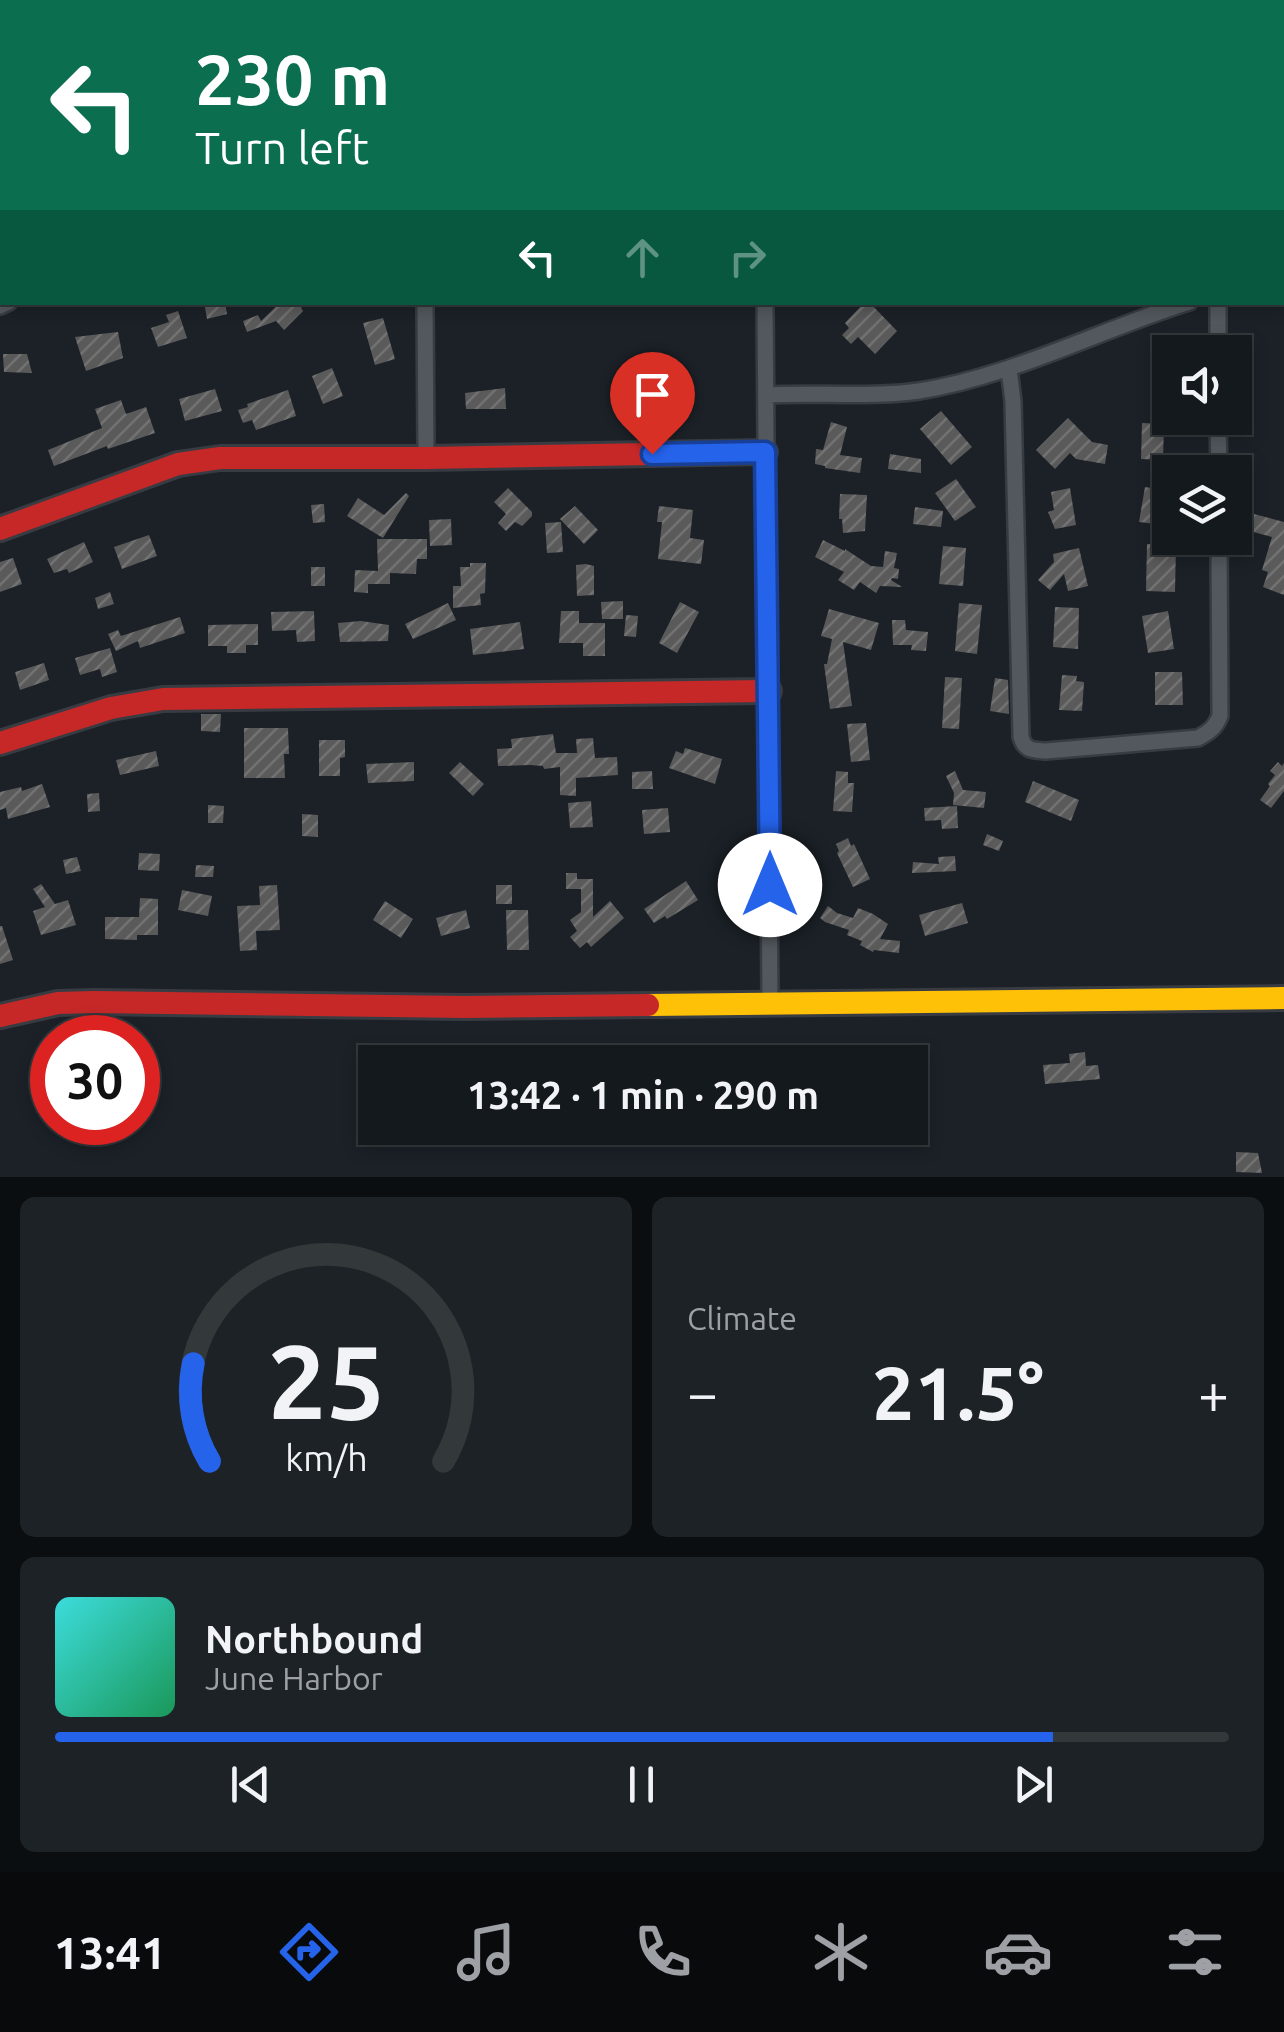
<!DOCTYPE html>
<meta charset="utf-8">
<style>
:root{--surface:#14191d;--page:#1d2226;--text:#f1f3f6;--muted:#9da0a4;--line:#33383b;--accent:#2563eb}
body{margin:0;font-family:Ubuntu,sans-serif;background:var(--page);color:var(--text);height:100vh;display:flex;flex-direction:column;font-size:38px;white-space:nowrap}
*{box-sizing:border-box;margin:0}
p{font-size:32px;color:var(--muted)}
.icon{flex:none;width:55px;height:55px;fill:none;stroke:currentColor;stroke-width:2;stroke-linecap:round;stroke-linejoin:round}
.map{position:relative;height:1177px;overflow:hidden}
.panel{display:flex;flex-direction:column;gap:20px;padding:20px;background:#0b0e10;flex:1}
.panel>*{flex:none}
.hud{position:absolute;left:0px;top:0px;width:1285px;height:305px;box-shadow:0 5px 15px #0003,0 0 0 2px var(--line);background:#0b6e4f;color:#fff;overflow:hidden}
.controls{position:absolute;left:1152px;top:335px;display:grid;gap:20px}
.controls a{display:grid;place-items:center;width:100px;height:100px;border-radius:0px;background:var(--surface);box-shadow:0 5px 15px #0003,0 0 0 2px var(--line);font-size:50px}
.speed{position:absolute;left:30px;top:1015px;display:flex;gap:20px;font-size:50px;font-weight:700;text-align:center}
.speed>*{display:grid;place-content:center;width:130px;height:130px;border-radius:50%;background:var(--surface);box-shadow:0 5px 15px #0003,0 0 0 2px var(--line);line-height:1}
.speed .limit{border:15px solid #d22;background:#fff;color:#111}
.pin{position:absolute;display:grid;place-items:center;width:85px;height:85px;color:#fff;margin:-102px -42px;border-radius:50% 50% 50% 0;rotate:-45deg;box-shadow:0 0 10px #0007}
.pin .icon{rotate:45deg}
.me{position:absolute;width:110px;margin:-55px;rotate:0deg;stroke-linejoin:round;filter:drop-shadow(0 0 8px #0008)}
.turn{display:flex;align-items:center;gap:35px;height:210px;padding:0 30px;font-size:45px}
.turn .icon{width:130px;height:130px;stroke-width:2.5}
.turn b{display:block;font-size:70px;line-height:85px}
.lanes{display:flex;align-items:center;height:95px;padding:0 30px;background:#0003;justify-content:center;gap:50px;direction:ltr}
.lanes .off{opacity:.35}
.big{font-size:75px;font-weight:600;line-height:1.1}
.panel .card{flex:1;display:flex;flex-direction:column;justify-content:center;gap:15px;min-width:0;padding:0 35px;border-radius:15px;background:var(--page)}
.panel .dial{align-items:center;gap:0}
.dial svg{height:260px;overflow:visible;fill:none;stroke:var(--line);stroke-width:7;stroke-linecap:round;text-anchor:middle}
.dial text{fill:var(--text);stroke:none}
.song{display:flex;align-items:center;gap:30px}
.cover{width:120px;height:120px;border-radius:15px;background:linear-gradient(135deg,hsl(180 70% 55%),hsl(150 70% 35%))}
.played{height:10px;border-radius:5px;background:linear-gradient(90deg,var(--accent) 85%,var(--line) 85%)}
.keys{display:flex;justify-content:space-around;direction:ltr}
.heat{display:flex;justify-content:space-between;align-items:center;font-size:55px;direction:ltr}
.panel .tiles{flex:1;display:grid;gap:20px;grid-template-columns:1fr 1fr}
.card:last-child{grid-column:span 2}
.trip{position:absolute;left:358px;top:1045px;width:570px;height:100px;border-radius:0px;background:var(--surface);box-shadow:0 5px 15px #0003,0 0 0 2px var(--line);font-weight:600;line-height:100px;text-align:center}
.tabs{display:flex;height:160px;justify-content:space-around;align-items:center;background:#080a0c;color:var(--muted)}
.tabs .icon{width:70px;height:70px}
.tabs .selected{color:var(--accent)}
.tabs b{font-size:45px;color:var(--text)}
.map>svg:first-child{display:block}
</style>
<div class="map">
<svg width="1284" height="1177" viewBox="0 0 1284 1177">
<defs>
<pattern id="building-hatch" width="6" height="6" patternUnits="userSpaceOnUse" patternTransform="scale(2.5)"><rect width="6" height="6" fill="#5a5a5b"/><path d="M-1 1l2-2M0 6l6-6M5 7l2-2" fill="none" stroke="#727273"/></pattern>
</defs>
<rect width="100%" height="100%" fill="#1b2127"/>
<path fill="url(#building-hatch)" d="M204,302h21l2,12 -20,5z
M281,302h26l-6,6 2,3 -19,19 -8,-9 -29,11 -4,-11 15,-6 3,6z
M865,302h4l28,29 -22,23 -17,-17 -7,7 -9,-9 7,-7 -4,-5z
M178,311l9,27 -29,9 -7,-19 18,-6 -3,-7z
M383,318l12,41 -20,6 -12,-42z
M118,332l5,26 -37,13 -11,-34z
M3,354h24l5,19 -28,-1z
M332,368l11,28 -20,8 -11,-28z
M505,388l1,21h-40l-1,-16z
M215,389l7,22 -37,10 -6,-22z
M288,390l8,26 -40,14 -4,-10 -9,3 -5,-13 10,-3 -1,-3z
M121,400l5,14 20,-7 9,26 -47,16 -1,-3 -53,20 -6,-16 54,-22 -7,-19z
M941,411l31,36 -21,18 -31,-36z
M1068,418l24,24 16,3 -3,19 -29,-5 -6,-6 -15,16 -19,-19z
M831,422l16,5 -7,28 22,3 -2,15 -35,-5v-2l-10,-2 1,-15 7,1z
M1142,423l22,1 -1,36 -22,-1z
M890,454l31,5v14l-33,-4z
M956,479l20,28 -21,14 -20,-28z
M1145,487l25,4 -6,34 -25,-3z
M508,488l24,24v4l-10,10 -7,-4 -9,9 -8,-8 8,-9 -12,-12z
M1070,488l6,37 -21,4 -7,-17 6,-2 -3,-18z
M406,493l3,3 -26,42 -36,-22 11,-18 26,17z
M840,494l27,1 -2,36 -22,2 -1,-14h-3z
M324,504l1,18 -12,1 -2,-18z
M575,506l23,24 -14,14 -24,-25z
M659,506l34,4 -3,28 14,2 -3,24 -43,-5 4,-37h-5z
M915,507l28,4 -2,16 -28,-3z
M1235,509l49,13v73l-21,-8 5,-15 -6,-2 10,-33 -37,-10z
M451,519l1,26 -22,1 -1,-26z
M561,522l2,30 -16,1 -2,-30z
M149,535l8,21 -35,13 -8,-22z
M377,539h50v20h-10l-1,15 -26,-1v11h-22v9l-14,-1 1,-22 23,1z
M823,540l22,11v-2l26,17 12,1 2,-16 12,2 -3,15 5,1 -1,10 -6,-1 -1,2 11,7 -22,-1 -4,7 -16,-11 -6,8 -16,-10 6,-8 -29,-15z
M84,542l9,20 -24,11 -2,-4 -13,4 -7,-14z
M1147,544l29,1 -1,47 -29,-1z
M943,546l23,2 -3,38 -24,-2z
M1079,548l9,38 -20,5 -4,-17 -14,16 -12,-10 16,-18 -1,-8z
M13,558l9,26 -22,8v-30z
M470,563h16l-1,30 -5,1 1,11 -28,3v-22h8l-1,-19h10z
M586,564l8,2v29l-17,1 -1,-31z
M311,567h14v19h-14z
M110,592l4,12 -16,5 -3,-11z
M623,601v18h-21l-1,-17z
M680,602l19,10 -22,41 -18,-10z
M448,603l8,17 -43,19 -8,-15z
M959,603l23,2 -5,49 -22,-3z
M1055,607l24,1 -1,41 -25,-2z
M829,609l50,14 -8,27 -28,-8 9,64 -22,3 -6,-45h3l5,-25 -11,-3z
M314,611l1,30 -18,1 -1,-12 -24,1 -1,-19z
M561,611h18v12h26v33h-22v-13h-24z
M1168,611l6,38 -26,4 -6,-37z
M626,615l12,1 -2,21 -12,-1z
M180,617l5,16 -45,15 -2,-7 -22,10 -8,-17 10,-4 3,6z
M892,620h13l1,10 22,2 -2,19 -15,-1 1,-5h-19z
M361,621l28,4 -1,16 -48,1 -2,-19z
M520,622l4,27 -51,6 -3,-26z
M258,624v21h-12v8h-19v-7h-19v-21z
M110,648l7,24 -15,5 -2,-8 -20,6 -5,-17z
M44,663l5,17 -29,10 -5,-18z
M1155,672h27l1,33h-28z
M1062,675l15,1 -1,5 8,1 -2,29 -23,-1z
M945,677l17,1 -3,51 -17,-1z
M995,678l13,2 1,34 -19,-3z
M201,714h20l-1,18 -19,-1z
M866,723l4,37 -19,2 -4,-38z
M244,728h44l1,26h-5l1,24h-41z
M553,734l3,19h21l-1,-14 17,-1 2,20 22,-1 1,18 -42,3v18l-16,-1v-28l-16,2 -1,-3 -13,-1 -32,1 -1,-17 15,-1 -1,-9z
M319,740h26v17l-5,1v18h-21z
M685,748l37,11 -7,25 -46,-16 7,-17 7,3z
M156,751l3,15 -39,9 -4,-15z
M414,762v19l-46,2 -2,-19z
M460,762l24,22 -11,12 -24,-23z
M1278,762l4,4 2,-3v28l-13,17 -11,-8 10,-14 -2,-2 7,-9 -5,-4z
M652,771l1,18h-21v-17z
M836,771l12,1v11h6l-2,29 -19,-1z
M955,771l8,19 23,2 -2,16 -31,-3 1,-12 -8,-17z
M1033,781l46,19 -8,21 -46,-19z
M42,784l8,23 -42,12 -2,-11 -6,2v-18l21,-5 1,4z
M99,793l1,18 -12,1 -1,-18z
M591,801l2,26 -23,1 -2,-25z
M208,805l16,1 -1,17h-15z
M957,806l1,22 -16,1 -1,-9 -16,1 -1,-13z
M668,808l2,24 -26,2 -2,-24z
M302,814l16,1v22l-16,-1z
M987,834l16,7 -4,10 -16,-6z
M848,838l3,8 3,-2 16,35 -17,8 -16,-34 2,-2 -3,-7z
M139,853l21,1 -1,17 -21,-1z
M955,856l1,15 -44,2 1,-11 26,2 -1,-7z
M77,857l4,14 -15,3 -3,-14z
M196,865l18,1 -1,11h-18z
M566,873h11v6h16v38l17,-16 14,17 -33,29 -4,-5 -7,6 -10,-11 7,-6 -7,-11 11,-8v-23h-15z
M686,881l12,19 -31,19 -2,-3 -11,7 -10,-14z
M41,884l14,20 13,-4 8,25 -35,10 -8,-24 12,-4 -12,-18z
M277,885l3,45 -24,1 1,19 -17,1 -3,-45 23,-1 -1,-19z
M496,885h16v19h-16z
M182,890l30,6 -4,20 -30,-6z
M140,898l18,1v36h-21v5l-32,-1v-22h34z
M385,901l28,18 -12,19 -28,-18z
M962,903l6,20 -43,13 -6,-21z
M828,906l9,7 16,5 5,-10 15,6 15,10 -8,15 20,2 -1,12 -25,-3 -1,2 -13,-7 2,-4 -15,-6 2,-5 -24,-8 -5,-4z
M466,910l4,18 -29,8 -5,-18z
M506,910h22l1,40h-22z
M0,926h2l11,34 -13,4z
M1085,1052l1,14 12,-1 2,14 -55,5 -2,-19 27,-2 -1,-9z
M657,1128h19l3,8 -18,5z
M1236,1152l22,1 4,20 -26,-1z"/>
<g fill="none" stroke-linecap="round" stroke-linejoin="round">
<defs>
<path id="street" d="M143,0l1,2
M762,0v2
M261,2l8,-2
M0,89l2,-1
M1282,269l2,-1
M425,302l1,156
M765,302l5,700
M1218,302v50
M0,306l9,-4
M1009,369l4,32 8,336c4,14 12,13 25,14l152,-13c11,-6 17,-10 22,-22l-1,-178
M766,395c50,-3 103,3 153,-4 94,-15 180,-61 270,-89
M1218,418l1,54"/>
<path id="slow" d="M648,1005l636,-7"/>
<path id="jam" d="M0,529l178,-65 42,-6h206l339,-6
M0,743l111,-35 52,-9 606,-8
M0,1016l58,-13 36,-1 370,5 184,-2"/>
</defs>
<use href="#street" stroke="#383c42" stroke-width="20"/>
<use href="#slow" stroke="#383c42" stroke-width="28"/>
<use href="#jam" stroke="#383c42" stroke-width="28"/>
<use href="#street" stroke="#52585d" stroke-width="15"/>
<use href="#slow" stroke="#ffc107" stroke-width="22"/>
<use href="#jam" stroke="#c62828" stroke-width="22"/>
</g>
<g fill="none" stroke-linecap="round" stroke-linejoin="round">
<defs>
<path id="route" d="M652,454l113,-2 5,433"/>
</defs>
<use href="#route" stroke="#184099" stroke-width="25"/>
<use href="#route" stroke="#2563eb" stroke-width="18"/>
</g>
</svg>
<div class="controls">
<a><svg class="icon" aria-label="sound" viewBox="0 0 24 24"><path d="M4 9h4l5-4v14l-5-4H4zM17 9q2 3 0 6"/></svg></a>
<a><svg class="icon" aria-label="layers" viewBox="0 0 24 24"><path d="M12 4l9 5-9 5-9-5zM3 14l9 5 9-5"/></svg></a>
</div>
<div class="speed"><div class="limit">30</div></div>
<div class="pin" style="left:652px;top:454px;background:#d93025"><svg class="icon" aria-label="arrive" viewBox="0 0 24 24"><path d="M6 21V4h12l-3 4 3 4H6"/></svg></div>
<svg class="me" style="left:770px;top:885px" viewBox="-20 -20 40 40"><circle r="19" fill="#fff"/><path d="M0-13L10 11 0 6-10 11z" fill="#2563eb"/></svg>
<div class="trip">13:42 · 1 min · 290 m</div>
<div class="hud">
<div class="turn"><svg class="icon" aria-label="left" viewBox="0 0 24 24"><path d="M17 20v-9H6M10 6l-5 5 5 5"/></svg><div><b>230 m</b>Turn left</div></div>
<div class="lanes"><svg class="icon" aria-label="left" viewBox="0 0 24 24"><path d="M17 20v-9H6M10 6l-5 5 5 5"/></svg><svg class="icon off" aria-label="ahead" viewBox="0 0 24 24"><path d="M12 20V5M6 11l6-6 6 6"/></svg><svg class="icon off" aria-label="right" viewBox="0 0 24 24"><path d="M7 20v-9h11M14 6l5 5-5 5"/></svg></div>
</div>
</div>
<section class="panel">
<div class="tiles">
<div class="card dial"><svg viewBox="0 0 100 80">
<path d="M14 69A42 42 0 1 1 86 69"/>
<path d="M14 69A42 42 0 0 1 9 39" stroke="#2563eb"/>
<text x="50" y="56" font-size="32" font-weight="700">25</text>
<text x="50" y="72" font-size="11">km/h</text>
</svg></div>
<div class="card"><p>Climate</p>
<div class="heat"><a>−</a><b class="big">21.5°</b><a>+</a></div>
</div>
<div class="card">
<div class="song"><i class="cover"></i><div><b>Northbound</b><p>June Harbor</p></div></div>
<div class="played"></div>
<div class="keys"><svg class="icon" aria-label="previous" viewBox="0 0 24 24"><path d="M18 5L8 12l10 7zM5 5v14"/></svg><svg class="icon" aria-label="pause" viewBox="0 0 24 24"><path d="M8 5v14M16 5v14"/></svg><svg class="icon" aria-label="next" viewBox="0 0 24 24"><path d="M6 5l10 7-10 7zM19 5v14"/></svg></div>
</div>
</div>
</section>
<nav class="tabs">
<b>13:41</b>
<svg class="icon selected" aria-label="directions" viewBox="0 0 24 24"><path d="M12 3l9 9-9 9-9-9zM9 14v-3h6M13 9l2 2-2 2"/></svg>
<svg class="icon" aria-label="music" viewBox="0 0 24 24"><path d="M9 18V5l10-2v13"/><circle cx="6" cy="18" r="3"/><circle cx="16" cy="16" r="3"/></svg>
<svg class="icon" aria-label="phone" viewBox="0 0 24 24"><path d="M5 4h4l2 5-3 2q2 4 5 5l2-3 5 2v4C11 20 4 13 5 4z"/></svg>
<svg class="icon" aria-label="climate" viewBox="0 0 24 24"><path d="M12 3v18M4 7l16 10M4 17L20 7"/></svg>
<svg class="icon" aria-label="car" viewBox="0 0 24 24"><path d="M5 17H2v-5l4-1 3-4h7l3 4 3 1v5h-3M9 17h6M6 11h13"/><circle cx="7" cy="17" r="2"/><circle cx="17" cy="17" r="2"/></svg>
<svg class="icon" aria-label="filters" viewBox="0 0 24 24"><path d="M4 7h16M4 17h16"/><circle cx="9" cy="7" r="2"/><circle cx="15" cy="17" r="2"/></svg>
</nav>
